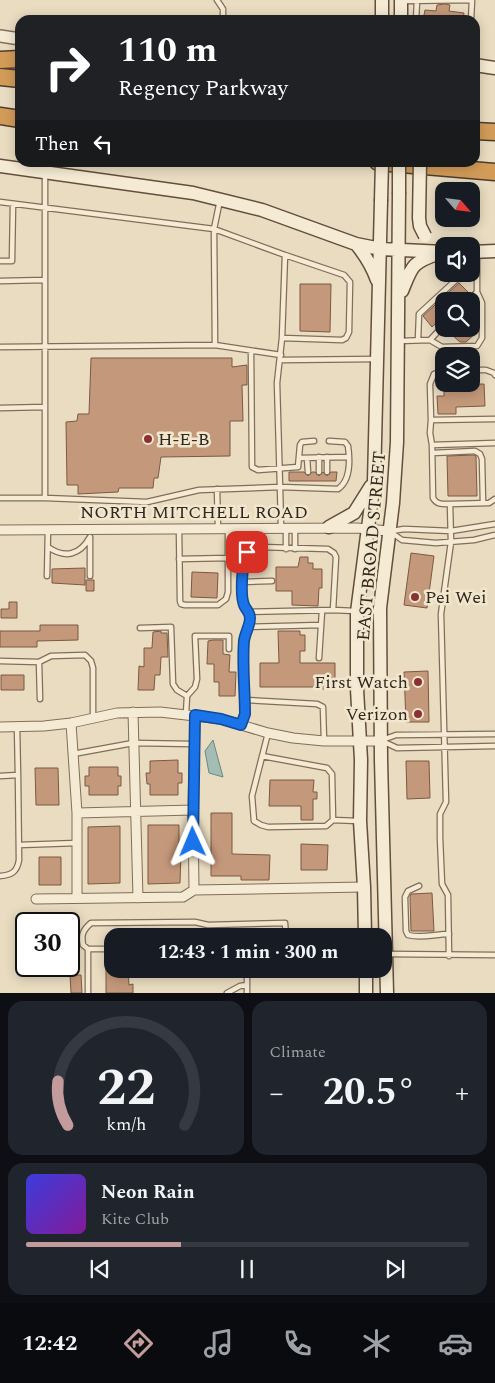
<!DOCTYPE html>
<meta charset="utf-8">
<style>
:root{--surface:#171b24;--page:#20242c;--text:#f1f3f6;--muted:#9ea1a6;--line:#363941;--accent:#c39b9d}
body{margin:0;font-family:Spectral,serif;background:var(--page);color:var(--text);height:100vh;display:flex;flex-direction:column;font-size:19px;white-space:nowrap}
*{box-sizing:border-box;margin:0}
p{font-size:16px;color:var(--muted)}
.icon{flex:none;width:28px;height:28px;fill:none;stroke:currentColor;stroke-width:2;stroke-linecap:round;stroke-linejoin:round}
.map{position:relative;height:993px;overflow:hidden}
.panel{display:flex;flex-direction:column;gap:8px;padding:8px;background:#0d0f14;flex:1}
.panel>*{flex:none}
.hud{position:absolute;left:15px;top:15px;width:465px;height:152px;border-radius:15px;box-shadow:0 2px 12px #0003;background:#202124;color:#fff;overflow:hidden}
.needle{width:32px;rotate:118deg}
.controls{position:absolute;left:435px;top:182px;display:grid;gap:10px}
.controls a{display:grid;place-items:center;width:45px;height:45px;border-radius:10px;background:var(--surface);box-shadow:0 2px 12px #0003;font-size:25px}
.speed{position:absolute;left:15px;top:912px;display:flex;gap:10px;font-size:25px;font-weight:700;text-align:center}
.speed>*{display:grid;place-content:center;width:65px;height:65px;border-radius:50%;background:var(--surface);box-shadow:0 2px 12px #0003;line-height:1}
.speed .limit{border:2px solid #111;border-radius:8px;background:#fff;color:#111}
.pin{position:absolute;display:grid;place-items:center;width:42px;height:42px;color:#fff;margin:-21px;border-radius:10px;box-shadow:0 2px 8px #0006}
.me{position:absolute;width:55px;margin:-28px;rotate:359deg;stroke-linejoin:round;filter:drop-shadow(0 0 4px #0008)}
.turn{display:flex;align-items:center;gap:18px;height:105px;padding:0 20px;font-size:22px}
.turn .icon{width:65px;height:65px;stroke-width:2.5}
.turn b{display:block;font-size:35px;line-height:42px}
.then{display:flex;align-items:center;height:48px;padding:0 20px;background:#0003;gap:10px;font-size:19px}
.big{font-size:38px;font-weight:700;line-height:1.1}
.panel .card{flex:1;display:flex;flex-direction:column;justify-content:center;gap:8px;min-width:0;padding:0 18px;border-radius:15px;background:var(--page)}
.panel .dial{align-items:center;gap:0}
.dial svg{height:130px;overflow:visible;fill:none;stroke:var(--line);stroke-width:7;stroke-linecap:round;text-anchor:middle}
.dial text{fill:var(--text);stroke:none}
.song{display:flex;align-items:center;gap:15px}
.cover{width:60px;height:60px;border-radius:8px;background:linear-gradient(135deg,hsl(240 70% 55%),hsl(290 70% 35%))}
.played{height:5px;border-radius:2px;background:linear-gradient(90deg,var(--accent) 35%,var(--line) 35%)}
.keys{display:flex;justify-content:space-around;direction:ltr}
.heat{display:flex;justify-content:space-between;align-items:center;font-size:28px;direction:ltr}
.panel .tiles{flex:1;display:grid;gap:8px;grid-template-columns:1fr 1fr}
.card:last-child{grid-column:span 2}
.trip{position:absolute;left:104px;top:928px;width:288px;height:50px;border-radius:15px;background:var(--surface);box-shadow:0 2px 12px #0003;font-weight:700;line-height:50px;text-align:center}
.tabs{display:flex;height:80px;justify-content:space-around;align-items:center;background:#090b0e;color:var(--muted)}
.tabs .icon{width:35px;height:35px}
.tabs .active{color:var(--accent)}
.tabs b{font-size:22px;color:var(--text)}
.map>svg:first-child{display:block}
</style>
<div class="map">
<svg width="495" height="993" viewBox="0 0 495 993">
<rect width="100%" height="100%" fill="#e9dcc1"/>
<path fill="#a3bcb4" stroke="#6b8881" d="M213,740l10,37 -14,-4 -4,-22z"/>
<path fill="#c4987a" stroke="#7d5942" d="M445,4l5,1 -1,6 15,2 -1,7h-40l2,-10 11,1 1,-6z
M459,283l9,9 -9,9h-15v15l-12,11 -9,-11z
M300,284h31l-1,48 -30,-1z
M476,307h2v24l-12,11h-6l-8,-7 7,-6h12v-12l5,-5z
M91,358h141v9l15,-2v20h-5l1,36h-13v35l-69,1 -3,21h-4l-1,10h-34l-1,4 -40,2v-9h-11l-1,-63 11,-1 1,-7h11z
M484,384l1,22 -29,1v7h-18l-1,-18h7v-11z
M474,455l2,1 1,40h-29l-1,-40z
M289,472h15l4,4 4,-4h3l4,4 4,-4 4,4 4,-4h6l-1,9h-47z
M411,553l23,3 -7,52 -23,-3z
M300,557h8v6h5v6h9v19h-3l-1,18 -26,-1v-14h-16v-24h22z
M85,568v17l-33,-2v-14z
M192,572l26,1 -1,25 -26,-1z
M86,580h8v11h-8z
M9,602h8v16h-16v-9h8z
M40,625h38v15l-41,1v6h-37v-16h40z
M161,631v2h6l1,24h-7l-1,18h-5l-1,15h-16l1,-24 5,1v-19h8l1,-16z
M278,631h22v4h5v16h-5v12h35v26h-17v-2h-58v-24h19z
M213,640h10v14l7,1 -1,17h7l-1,24h-16v-14h-5v-18h-7l1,-23z
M428,671l1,51h-23l-2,-50z
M1,675h23v15h-23z
M178,760v13h4v10h-4v12h-28v-11h-3l-1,-11h4v-12z
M406,761h23l1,37 -23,1z
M89,767h29v9h3v10h-3v9h-29v-9h-4v-10h4z
M35,768h23l1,37h-23z
M270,780h44l-1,12h4v7h-4v21h-12v-14h-32z
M211,813h21v41l38,1 -1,25h-28v-4h-30z
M148,825h31v27h2l-1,31 -32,1z
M120,826v57l-32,1v-57z
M301,844l27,1 -1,25h-26z
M39,857h22v28h-22z
M432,893l2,38h-23l-1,-34 1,-3z
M106,967h6v2h16l1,16 4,-1v9h-27z
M70,975h11l1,18h-11z"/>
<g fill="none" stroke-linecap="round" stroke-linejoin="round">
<defs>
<path id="service" d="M217,0l6,9v11
M403,1l69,-1 -1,20
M416,20l1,-19
M0,202l214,27 71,26 -3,83 -5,45 3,104 58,2c13,-9 12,-29 10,-43l-3,-4 -16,-1
M0,261h12l1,-57
M0,281l45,-1
M468,301l9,-9v-39
M282,338l60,2 4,-2 3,-6 1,-50 -6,-7 -59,-20
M418,340l1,-26 38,-35 20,-2
M430,340l12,7 35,-1 5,-8v-35l-5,-11
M399,341l31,-1 14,-15
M215,345l66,10
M0,347l215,-2 -1,-116 6,-29
M251,351l1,116 6,3 40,-3 2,-22 2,-3 12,-1
M280,360l96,-1
M471,370h15l8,3 1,2
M0,408l45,-1
M431,420l64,-1
M432,445l-2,-12 1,-13 -1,-36 4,-10 10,-4
M433,453l42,-2 5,3 2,5 1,44
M319,457v15
M299,458l50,-1
M307,458l1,14
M327,472v-15
M217,489l1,39
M0,498h45v-325
M45,498l102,4 52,-12 81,-3 1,40
M450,504l39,-1 6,-4
M179,529l1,72 1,3 4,1h33l8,-6 2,-7v-63
M392,531l12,-2 47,2 44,-7
M392,533l10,7 34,3 38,-3 21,-5
M90,538v38
M48,547c17,12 32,8 42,-10
M260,547l68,2 6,4 2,4 -3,53
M286,549v-20
M295,549v-21
M179,559l49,-1
M47,576l1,-47
M243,582l29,-1
M248,612l85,-2 22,1
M248,627l73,-2
M140,628l31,-1 2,57 4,6 10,6 -1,18
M319,658l3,-47
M0,661l39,1 12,-6 34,-1 6,6 2,7v50
M39,662l1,37
M187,696l8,-9 2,-8 -2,-43h34v13
M245,700l72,4 6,3 1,34
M241,725l4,-11 -1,-74 6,-20 -2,-8 -4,-5 -1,-7 1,-43 3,-5 13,-5v-19
M17,726l1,49
M268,733l-16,63 2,25 7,4 7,2 58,-1 7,-6
M382,740l14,-5 99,-1
M382,741l15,7 98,-2
M73,754l60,-11 60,1
M262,756l65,12 5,6 1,46 25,1
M0,776l18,-1 1,85c-2,12 -7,15 -19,16
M19,845l58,-2
M419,886l-11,5 -3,6 1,34 2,4c14,4 27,-1 41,-1
M88,949h24
M387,954c36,0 72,1 108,1
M449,956l-1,-61 -6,-11 -2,-46v-24l6,-12 -5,-188 10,-72 -1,-38c-7,0 -13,1 -17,-6l-1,-53 63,-2
M169,969v2l4,1 74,-2
M88,993v-44l-5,-4c-2,-11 0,-15 8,-22l104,-1 13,3 77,-2 1,13
M227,993l13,-7 7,-1
M247,993v-23l36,2 4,-3"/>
<path id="minor" d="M0,530l357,-2 31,3
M133,712l5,186
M71,723l6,90v85
M0,727l44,-1 27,-3 46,-10 43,-1 61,7 47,14 25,5 31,3h56
M77,813l116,-3
M194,890l-1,-80 2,-95
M36,899l147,-2 11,-7 170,-3"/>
<path id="tertiary" d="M0,36l20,3"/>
<path id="secondary" d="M382,20v-20
M401,20v-20
M475,65l20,3
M0,166l193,27 69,17 94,34 25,5 63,3
M356,244c10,12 16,22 21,36
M471,252l24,-1
M402,291c10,-24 9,-28 35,-37
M329,527l25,-14 17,-27
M365,936l-1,-49 -4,-66 1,-61 -4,-71v-77l17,-130 7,-281
M366,969v24
M387,993l-6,-233 -1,-152 13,-105 4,-61 2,-248"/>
<path id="motorway" d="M0,60l20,-1
M0,77l20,2
M0,116l20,3
M475,131l20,1
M378,162l117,10"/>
</defs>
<use href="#service" stroke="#816e5a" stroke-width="7"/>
<use href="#minor" stroke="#816e5a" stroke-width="11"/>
<use href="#tertiary" stroke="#816e5a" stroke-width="14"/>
<use href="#secondary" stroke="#624f3d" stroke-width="15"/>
<use href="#motorway" stroke="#4e3d2e" stroke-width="19"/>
<use href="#service" stroke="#f5ead3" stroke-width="4.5"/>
<use href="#minor" stroke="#f5ead3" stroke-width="9"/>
<use href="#tertiary" stroke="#f5ead3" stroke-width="11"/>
<use href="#secondary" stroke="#f5ead3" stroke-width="12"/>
<use href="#motorway" stroke="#d29b58" stroke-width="16"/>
<defs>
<path id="secondary-bridge" d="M420,162l-1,56 1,8 5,10
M399,194v-32
M381,201l1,-39"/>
</defs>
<use href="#secondary-bridge" stroke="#624f3d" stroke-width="15" stroke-linecap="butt"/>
<use href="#secondary-bridge" stroke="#f5ead3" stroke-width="12"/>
</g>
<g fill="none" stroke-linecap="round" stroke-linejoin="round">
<defs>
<path id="route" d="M193,842l2,-127 26,4 20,6 4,-11c0,-23 -3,-51 -1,-73 1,-8 6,-15 6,-23 0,-6 -4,-8 -6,-13 -4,-10 -2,-44 3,-53"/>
</defs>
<use href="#route" stroke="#114b97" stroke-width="12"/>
<use href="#route" stroke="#1a73e8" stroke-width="9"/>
</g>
<g fill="#8a3031" stroke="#f1e7cf" stroke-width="2">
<circle cx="148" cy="439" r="5"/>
<circle cx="415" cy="597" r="5"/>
<circle cx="418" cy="682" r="5"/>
<circle cx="418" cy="714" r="5"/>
</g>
<g text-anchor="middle" stroke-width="5" stroke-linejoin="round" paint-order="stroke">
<g font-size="18" fill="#32271d" stroke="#f1e7cf" text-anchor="start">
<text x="158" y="445">H-E-B</text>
<text x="425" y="603">Pei Wei</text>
<text x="408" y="688" text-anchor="end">First Watch</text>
<text x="408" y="720" text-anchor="end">Verizon</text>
</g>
<g font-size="18" fill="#32271d" stroke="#f1e7cf">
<text x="194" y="518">NORTH MITCHELL ROAD</text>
<text transform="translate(371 546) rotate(-85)" y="6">EAST BROAD STREET</text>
</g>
</g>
</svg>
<div class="controls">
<a><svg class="needle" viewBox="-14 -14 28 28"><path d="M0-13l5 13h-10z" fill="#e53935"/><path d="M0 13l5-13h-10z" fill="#9ea1a6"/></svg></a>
<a><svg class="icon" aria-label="sound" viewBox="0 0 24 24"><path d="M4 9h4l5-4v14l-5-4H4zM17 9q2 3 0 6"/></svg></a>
<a><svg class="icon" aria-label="search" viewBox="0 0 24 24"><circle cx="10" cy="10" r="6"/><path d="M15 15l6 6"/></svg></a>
<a><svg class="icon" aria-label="layers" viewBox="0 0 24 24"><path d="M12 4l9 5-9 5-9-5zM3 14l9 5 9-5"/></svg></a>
</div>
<div class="speed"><div class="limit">30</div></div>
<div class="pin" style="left:247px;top:552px;background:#d93025"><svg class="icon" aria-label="arrive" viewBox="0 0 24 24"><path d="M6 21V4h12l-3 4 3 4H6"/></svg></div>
<svg class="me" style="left:193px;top:842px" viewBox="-20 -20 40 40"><path d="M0-17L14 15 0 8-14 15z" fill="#1a73e8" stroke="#fff" stroke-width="4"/></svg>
<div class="trip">12:43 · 1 min · 300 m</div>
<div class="hud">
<div class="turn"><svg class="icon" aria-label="right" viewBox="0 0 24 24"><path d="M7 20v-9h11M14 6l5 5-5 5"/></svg><div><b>110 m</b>Regency Parkway</div></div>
<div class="then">Then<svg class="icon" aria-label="left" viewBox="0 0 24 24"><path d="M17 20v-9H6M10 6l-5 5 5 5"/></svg></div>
</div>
</div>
<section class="panel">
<div class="tiles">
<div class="card dial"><svg viewBox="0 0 100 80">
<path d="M14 69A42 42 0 1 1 86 69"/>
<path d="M14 69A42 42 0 0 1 8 42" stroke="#c39b9d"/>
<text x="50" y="56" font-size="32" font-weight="700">22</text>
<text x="50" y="72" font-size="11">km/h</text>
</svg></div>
<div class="card"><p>Climate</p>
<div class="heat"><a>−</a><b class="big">20.5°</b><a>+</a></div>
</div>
<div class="card">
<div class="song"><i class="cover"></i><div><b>Neon Rain</b><p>Kite Club</p></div></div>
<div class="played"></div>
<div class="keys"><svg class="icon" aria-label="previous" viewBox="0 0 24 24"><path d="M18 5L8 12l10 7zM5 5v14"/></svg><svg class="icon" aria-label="pause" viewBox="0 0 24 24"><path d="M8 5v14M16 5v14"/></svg><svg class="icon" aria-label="next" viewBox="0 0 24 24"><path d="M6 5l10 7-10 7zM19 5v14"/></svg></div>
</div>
</div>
</section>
<nav class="tabs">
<b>12:42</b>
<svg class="icon active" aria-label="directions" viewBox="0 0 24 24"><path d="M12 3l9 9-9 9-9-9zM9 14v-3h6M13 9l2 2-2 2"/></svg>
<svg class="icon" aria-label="music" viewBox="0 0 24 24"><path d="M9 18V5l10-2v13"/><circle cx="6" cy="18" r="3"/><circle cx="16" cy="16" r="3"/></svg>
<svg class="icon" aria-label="phone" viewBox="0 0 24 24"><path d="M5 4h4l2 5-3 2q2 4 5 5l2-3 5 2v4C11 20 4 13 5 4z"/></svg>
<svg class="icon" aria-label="climate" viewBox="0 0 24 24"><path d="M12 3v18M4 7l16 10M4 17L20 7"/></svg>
<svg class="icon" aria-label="car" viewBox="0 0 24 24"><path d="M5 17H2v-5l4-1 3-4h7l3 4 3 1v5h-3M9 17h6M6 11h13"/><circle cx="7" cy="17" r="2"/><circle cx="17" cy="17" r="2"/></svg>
</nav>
